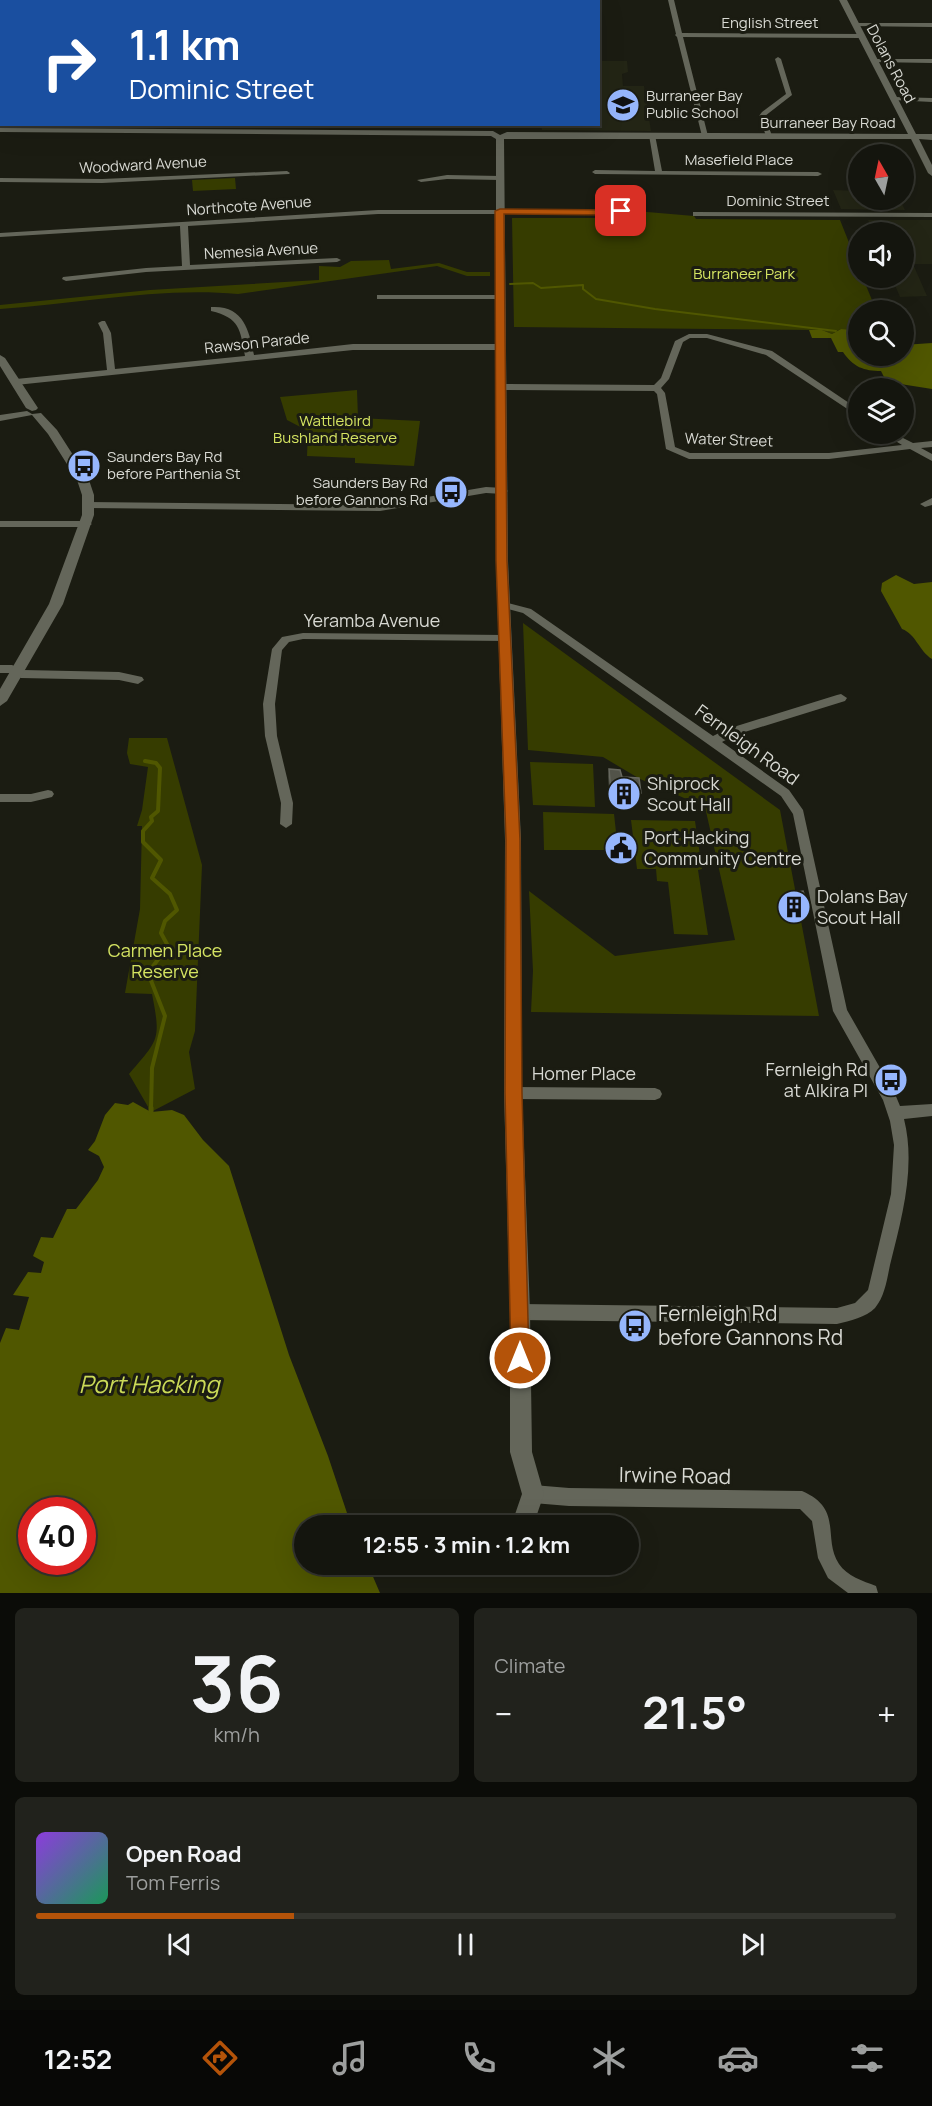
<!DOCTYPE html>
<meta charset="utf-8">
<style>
:root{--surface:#14150e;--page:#21221c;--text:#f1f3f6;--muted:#9d9f9e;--line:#33342e;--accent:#b45309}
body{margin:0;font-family:Manrope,sans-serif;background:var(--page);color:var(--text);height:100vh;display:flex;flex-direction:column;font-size:22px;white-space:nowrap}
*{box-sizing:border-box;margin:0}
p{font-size:20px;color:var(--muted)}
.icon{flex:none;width:33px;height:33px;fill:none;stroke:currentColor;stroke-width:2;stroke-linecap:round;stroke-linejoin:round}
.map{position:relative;height:1593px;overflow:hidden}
.sheet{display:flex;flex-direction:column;gap:15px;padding:15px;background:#0b0c08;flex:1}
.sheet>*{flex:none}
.hud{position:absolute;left:0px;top:0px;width:600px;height:126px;box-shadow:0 6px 24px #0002,0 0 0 2px var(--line);background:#1a4fa0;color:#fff;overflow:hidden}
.needle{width:39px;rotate:351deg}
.buttons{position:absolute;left:848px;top:144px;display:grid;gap:12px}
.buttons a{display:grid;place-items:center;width:66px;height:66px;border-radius:50%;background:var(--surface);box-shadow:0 6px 24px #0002,0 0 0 2px var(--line);font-size:30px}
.speed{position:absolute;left:18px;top:1497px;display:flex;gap:12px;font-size:30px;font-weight:700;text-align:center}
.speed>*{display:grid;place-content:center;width:78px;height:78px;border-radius:50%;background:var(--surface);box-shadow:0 6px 24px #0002,0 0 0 2px var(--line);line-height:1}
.speed .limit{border:9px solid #d22;background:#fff;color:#111}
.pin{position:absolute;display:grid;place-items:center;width:51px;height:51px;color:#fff;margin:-26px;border-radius:12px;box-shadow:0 3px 9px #0006}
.me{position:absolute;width:66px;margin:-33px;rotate:0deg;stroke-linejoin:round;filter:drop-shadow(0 0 4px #0008)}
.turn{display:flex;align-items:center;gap:21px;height:126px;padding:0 30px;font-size:27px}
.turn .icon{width:78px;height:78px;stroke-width:2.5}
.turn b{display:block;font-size:42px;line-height:51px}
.big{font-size:45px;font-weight:700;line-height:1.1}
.sheet .card{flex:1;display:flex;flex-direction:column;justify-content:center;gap:9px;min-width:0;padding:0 21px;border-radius:9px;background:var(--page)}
.sheet .dial{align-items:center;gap:0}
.dial b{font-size:78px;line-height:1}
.song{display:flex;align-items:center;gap:18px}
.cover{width:72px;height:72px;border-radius:9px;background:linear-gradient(135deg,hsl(270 70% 55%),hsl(150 70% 35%))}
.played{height:6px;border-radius:3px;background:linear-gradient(90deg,var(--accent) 30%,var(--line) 30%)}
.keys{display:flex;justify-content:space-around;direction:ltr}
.heat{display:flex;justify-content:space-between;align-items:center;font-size:33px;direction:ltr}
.sheet .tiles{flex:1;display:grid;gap:15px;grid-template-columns:1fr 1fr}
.card:last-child{grid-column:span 2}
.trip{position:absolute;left:294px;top:1515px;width:345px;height:60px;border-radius:30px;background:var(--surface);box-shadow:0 6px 24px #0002,0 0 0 2px var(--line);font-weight:700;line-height:60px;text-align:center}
.menu{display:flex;height:96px;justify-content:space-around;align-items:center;background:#080806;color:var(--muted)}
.menu .icon{width:42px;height:42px}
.menu .active{color:var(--accent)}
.menu b{font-size:27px;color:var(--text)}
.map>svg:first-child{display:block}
</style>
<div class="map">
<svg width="932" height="1593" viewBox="0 0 932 1593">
<rect width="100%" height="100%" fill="#1b1c12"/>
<path fill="#232515" d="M599,61h28l1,11 -6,2 1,12h21l7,45 -109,-1 -1,-5 57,-1z
M833,190l25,1v9h42l5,10 -64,-1z
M868,220h64v44h-19l14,32 -27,1 -8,-19h11v-46h-29z"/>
<path fill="#363c00" d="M235,178l1,11 -43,2 -1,-11z
M624,210l70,6 2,3 144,1 18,45v13h5l13,32h-18v20l-17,-1 -9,5 -10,-4 -308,-3 -2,-109h116l-5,-2z
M389,260l2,9 48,-6 28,9h23v4h-23l-30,-10 -199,28c-80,-7 -159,10 -238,15v-4l150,-15 169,-10v-14l21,1 11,-6z
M357,390l1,28 62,3 -6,45 -59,-3v-5l-48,-2 1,-25 -21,-11 -7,-23z
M523,623l257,187 39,206 -288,-4 2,-41 -4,-80 86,65 120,-16 -30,-133 -65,-28 -37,-22 -75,-7z
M129,738h38l35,127 -7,166 -6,21 6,37 -44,23 -22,-38c30,-35 32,-34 23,-80l-27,-1 15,-84 2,-83h-5l5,-16 6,-43 -18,-3 -3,-11z
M530,762l63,2 2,43 -62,-2z
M543,812l71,2 4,36h-74z
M631,820l64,1 7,48 -4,1 10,65 -34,-1 -6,-52 -11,-1 -1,-12h-19z"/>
<path fill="#505700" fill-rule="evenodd" d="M841,329l17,1v26h45v-11l29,-2v46l-38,-6 1,3 -10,-7 -4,-8c-17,0 -28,-4 -38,-19h-5l-7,-14h-19l-3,-8h13l10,4z
M896,575l18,9 18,-2v77c-13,-8 -16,-25 -30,-30l-21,-38 1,-8z
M133,1102l18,10 21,-2 12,5 19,25 26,26 60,189 39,101 23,69 -47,1v38l64,1 12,28h-380v-250l6,-15 13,2 10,-33 -16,-2 15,-23 13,1 3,-11 -11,-6 8,-19 12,1 14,-29h9l22,-29 6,-13 -5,-11 -11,-6 7,-9 10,-26 10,-12 13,2zM32,1510h50v52h-50z"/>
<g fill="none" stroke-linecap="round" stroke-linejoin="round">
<path stroke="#505700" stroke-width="2" d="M510,284l23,-1 8,5 42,-3v4l13,10 59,10 181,22"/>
<path stroke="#505700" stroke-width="4" d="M145,761l11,2 4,5 -2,43 -7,6 1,4 -9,10v11l18,18 -9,18 18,16 7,16 -12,11 -4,12 7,13 -20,27 17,43 -13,52 -1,41"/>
<path stroke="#505700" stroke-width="5" d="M151,1112v-4"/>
<path fill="#64665a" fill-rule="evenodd" d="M195,0h6l-7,2z
M302,0h6v2h-6z
M588,0h6v2h-6z
M668,0h6l8,33 179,1 3,2 -3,2 -178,-1 25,99 -3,2 -3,-2 -25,-99 -2,-2 1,-1z
M855,23h77v4l-79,-1z
M778,57l3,2 11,36 -27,21 7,20 -3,2 -3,-2 -7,-20 3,-4 24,-18 -11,-35z
M875,59h57v4l-59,-1z
M2,65v5l-2,1v-5z
M895,97l37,1v4l-39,-2 -1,-1z
M652,133l3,2 7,36 156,1 4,2 -4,2 -223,-2 -3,-2 3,-2 60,1 -6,-36z
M287,171l3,2 -1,1 -187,9 -102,-1v-4l102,1z
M447,175l53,1 4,2 -4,2 -53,-1 -26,3 -4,-2z
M378,210h228l16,1 4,5 -4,2 -5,-3 -11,-1h-228l-190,12 2,39 147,-7 4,2 -4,2 -191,10 -80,9 -4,-2 1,-2 83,-9 36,-2 -2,-40 -180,11v-4z
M693,212l239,1v4l-236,-1h-3z
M377,295h124l4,2 -4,2h-124z
M211,307c32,-2 38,22 43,48l99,-11h149l4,3 -4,3h-149l-337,35 -4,-3 4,-3 91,-9 -4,-37 -5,-10 4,-2h3l6,12 4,36 130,-13c-5,-27 -5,-38 -34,-45z
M689,334h18l65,17 86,58v7l-92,-61 -59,-17h-17l-7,4 -14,37 -8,9 4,5 10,54 15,6h139l73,-8 -18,-11h11l18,9 19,-2v6l-11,1 11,6v7l-22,-12 -81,10h-140l-23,-10 -9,-55 -3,-3 -152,-1 -4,-3 4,-3 152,1 7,-7 14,-37z
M486,487l17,1 5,3 -5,3 -17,-1 -106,18 -292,-3 -5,-3 5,-3 292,3z
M932,498v7l-7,2 -5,-3z
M0,521h87l5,3 -5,3h-87z
M504,602l27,7 182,127 14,-7 110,-34 4,-1 6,4 -2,3 -110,34 -13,7 67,48 14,20 44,200 48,84 5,12 32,-2v12l-28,3c12,48 -2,98 -14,146 -3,14 -5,31 -15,43 -9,9 -25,13 -38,16l-317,-4 -6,-2 -2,-6 2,-6 6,-2 317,4 18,-5 13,-13 23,-96 3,-49 -4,-24 -7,-21 -50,-89 -40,-197 -12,-18 -258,-183 -23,-6 -1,-2z
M303,633l202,2 5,3 -5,3 -202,-2 -14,3 -7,8 -7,54 2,32 16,67 -1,21 -6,4 -6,-4 1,-21 -16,-67 -2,-32 9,-55 10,-12z
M0,665h12l11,5 96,2 23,5 2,3 -6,4 -19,-4 -98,-2 -11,-5h-10z
M48,790l4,1 2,3 -2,3 -21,5h-31v-8h31z
M513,1087l142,1 5,2 2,4 -2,4 -5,2 -142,-1 -5,-2 -2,-4 2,-4z
M533,1485l36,3 233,3c42,18 20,47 37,73 8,12 24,17 37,22l2,7h-30l-20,-15 -10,-20 -6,-37 -12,-12 -231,-3 -36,-3 -6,-3 -3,-6 3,-6z"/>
<path fill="#64665a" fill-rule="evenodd" d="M114,0h8v2h-8z
M492,0h13l-2,2z
M839,0h8l69,134h16v6l-13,-1 13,26v11l-4,-3 -17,-34h-407l4,422 13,279 1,253 8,219 2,140 12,42 -11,32h-22l11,-32 -12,-42v-140l-6,-219 1,-253 -9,-279v-422l-5,-3 -491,-4v-4l493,3 7,4 7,-3 401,2z
M0,355l5,3 33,50 -2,2 -4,1 -6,-3 -26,-42z
M27,411l5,3 9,-1 16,17 32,50 5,15v20l-31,89 -56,97 -7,5v-17l49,-85 33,-89v-20l-5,-15 -29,-46 -16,-19 -32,6v-6z
M509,1564h22v1l-3,8 -8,3 -8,-3z"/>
</g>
<path fill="#414339" d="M609,769l13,8 19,16 -1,8h-30l-2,-24z
M785,894l22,9 -2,9 -19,1 -3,-11z"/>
<path fill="#525349" stroke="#67685f" stroke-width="1.5" d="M609,769l11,1 2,7 17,1 2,15 -30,-1z
M803,891l4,12 -19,2 -3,-11z"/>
<path fill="#b45309" stroke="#753606" stroke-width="1.5" d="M621,208l4,3 -6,4 -115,-1 3,347 13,279 2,253 7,265 -2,7 -7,3 -7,-3 -2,-7 -6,-265 1,-253 -10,-279 -1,-350 5,-2 117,1z"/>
<defs>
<symbol id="school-disc" viewBox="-11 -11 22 22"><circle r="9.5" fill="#96b6fd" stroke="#1b1c12"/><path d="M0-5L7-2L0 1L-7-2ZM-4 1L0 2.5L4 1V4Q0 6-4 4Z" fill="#111"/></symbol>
<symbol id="bus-disc" viewBox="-11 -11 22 22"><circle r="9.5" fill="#96b6fd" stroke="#1b1c12"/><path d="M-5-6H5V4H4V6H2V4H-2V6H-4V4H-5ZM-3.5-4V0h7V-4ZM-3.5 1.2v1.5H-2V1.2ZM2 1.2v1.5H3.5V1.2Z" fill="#111"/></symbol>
<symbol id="building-disc" viewBox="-11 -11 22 22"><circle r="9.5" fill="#96b6fd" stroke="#1b1c12"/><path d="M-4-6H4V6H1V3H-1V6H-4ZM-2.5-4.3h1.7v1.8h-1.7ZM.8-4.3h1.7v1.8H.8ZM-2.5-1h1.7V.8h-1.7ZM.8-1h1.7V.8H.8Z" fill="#111"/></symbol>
<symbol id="civic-disc" viewBox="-11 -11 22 22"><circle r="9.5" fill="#96b6fd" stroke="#1b1c12"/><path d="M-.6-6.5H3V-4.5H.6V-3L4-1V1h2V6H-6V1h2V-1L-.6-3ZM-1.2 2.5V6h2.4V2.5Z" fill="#111"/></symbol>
</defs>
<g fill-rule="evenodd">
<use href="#school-disc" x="604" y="86" width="38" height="38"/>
<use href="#bus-disc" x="65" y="447" width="38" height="38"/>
<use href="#bus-disc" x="432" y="473" width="38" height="38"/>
<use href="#building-disc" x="605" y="775" width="38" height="38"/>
<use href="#civic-disc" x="602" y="829" width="38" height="38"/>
<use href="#building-disc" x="775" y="888" width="38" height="38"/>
<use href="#bus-disc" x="872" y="1061" width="38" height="38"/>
<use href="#bus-disc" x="616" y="1307" width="38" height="38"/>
</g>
<g text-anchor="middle" stroke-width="6" stroke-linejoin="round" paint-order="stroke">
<g font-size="15" fill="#d8d9d3" stroke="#1b1c12">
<text x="770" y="28">English Street</text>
<text transform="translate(891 64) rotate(62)" y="5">Dolans Road</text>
<text x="828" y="128">Burraneer Bay Road</text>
<text x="739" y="165">Masefield Place</text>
<text transform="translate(143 165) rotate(-3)" y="5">Woodward Avenue</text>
<text x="778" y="206">Dominic Street</text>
<text transform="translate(249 206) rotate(-4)" y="5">Northcote Avenue</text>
<text transform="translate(261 251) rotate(-3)" y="5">Nemesia Avenue</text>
<text transform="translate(257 343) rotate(-6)" y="5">Rawson Parade</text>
<text transform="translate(729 440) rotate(2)" y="5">Water Street</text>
</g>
<g font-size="15" fill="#d8d9d3" stroke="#1b1c12" text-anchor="start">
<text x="646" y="101">Burraneer Bay<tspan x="646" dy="17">Public School</tspan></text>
<text x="107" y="462">Saunders Bay Rd<tspan x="107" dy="17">before Parthenia St</tspan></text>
<text x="428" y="488" text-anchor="end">Saunders Bay Rd<tspan x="428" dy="17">before Gannons Rd</tspan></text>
</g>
<g font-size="15" fill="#d5e462" stroke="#1b1c12">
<text x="744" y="279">Burraneer Park</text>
<text x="335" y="426">Wattlebird<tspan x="335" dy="17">Bushland Reserve</tspan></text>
</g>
<g font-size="18" fill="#d8d9d3" stroke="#1b1c12">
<text x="372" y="627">Yeramba Avenue</text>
<text transform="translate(747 745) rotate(36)" y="6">Fernleigh Road</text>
<text x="584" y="1080">Homer Place</text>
</g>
<g font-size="18" fill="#d8d9d3" stroke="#1b1c12" text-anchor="start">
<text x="647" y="790">Shiprock<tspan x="647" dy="21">Scout Hall</tspan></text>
<text x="644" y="844">Port Hacking<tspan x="644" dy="21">Community Centre</tspan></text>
<text x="817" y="903">Dolans Bay<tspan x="817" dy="21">Scout Hall</tspan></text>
<text x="868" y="1076" text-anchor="end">Fernleigh Rd<tspan x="868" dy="21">at Alkira Pl</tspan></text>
</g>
<g font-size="18" fill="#d5e462" stroke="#1b1c12">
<text x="165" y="957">Carmen Place<tspan x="165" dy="21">Reserve</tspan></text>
</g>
<g font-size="21" fill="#d8d9d3" stroke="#1b1c12" text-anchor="start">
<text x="658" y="1321">Fernleigh Rd<tspan x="658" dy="24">before Gannons Rd</tspan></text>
</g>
<g font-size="21" fill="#d8d9d3" stroke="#1b1c12">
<text transform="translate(675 1476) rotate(1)" y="7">Irwine Road</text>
</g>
<g font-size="24" font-style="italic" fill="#cbda57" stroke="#1b1c12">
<text x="149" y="1393">Port Hacking</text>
</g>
</g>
</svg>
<div class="buttons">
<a><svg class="needle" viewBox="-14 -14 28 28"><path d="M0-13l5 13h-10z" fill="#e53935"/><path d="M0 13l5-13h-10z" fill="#9d9f9e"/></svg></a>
<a><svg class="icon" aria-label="sound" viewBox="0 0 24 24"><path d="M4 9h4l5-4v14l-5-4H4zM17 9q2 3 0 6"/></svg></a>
<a><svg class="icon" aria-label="search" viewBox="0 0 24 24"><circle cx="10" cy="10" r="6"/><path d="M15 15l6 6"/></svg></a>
<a><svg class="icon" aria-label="layers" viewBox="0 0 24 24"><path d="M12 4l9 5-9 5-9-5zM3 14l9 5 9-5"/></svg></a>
</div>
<div class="speed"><div class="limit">40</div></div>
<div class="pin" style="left:621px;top:211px;background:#d93025"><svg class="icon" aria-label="arrive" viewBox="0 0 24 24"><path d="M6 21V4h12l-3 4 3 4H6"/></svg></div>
<svg class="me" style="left:520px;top:1358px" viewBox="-20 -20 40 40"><circle r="17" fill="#b45309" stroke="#fff" stroke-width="3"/><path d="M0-11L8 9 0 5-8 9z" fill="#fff"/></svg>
<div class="trip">12:55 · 3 min · 1.2 km</div>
<div class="hud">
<div class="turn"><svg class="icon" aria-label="right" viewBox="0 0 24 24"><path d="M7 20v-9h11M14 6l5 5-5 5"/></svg><div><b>1.1 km</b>Dominic Street</div></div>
</div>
</div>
<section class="sheet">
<div class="tiles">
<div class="card dial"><b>36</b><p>km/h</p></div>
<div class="card"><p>Climate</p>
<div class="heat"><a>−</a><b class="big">21.5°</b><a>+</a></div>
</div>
<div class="card">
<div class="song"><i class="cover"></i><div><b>Open Road</b><p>Tom Ferris</p></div></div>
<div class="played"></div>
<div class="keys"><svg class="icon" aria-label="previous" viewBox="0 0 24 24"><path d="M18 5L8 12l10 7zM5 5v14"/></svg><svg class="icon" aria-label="pause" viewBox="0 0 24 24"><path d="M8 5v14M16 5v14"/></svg><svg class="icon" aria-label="next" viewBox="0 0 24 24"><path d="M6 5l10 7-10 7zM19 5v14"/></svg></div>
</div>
</div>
</section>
<nav class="menu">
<b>12:52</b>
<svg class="icon active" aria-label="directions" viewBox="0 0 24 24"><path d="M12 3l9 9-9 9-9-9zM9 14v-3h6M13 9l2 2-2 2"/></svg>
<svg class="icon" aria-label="music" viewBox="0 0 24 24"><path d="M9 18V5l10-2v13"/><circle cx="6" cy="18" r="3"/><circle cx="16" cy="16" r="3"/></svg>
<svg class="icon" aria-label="phone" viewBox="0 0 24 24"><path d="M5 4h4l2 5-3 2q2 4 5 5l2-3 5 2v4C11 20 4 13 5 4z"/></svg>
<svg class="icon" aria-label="climate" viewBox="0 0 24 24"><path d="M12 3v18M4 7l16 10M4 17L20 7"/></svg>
<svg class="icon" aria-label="car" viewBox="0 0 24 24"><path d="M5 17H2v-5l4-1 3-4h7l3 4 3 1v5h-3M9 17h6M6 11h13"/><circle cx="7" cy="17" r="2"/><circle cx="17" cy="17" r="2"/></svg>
<svg class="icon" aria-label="filters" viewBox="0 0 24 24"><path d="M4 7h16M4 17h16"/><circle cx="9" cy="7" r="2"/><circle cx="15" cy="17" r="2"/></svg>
</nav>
